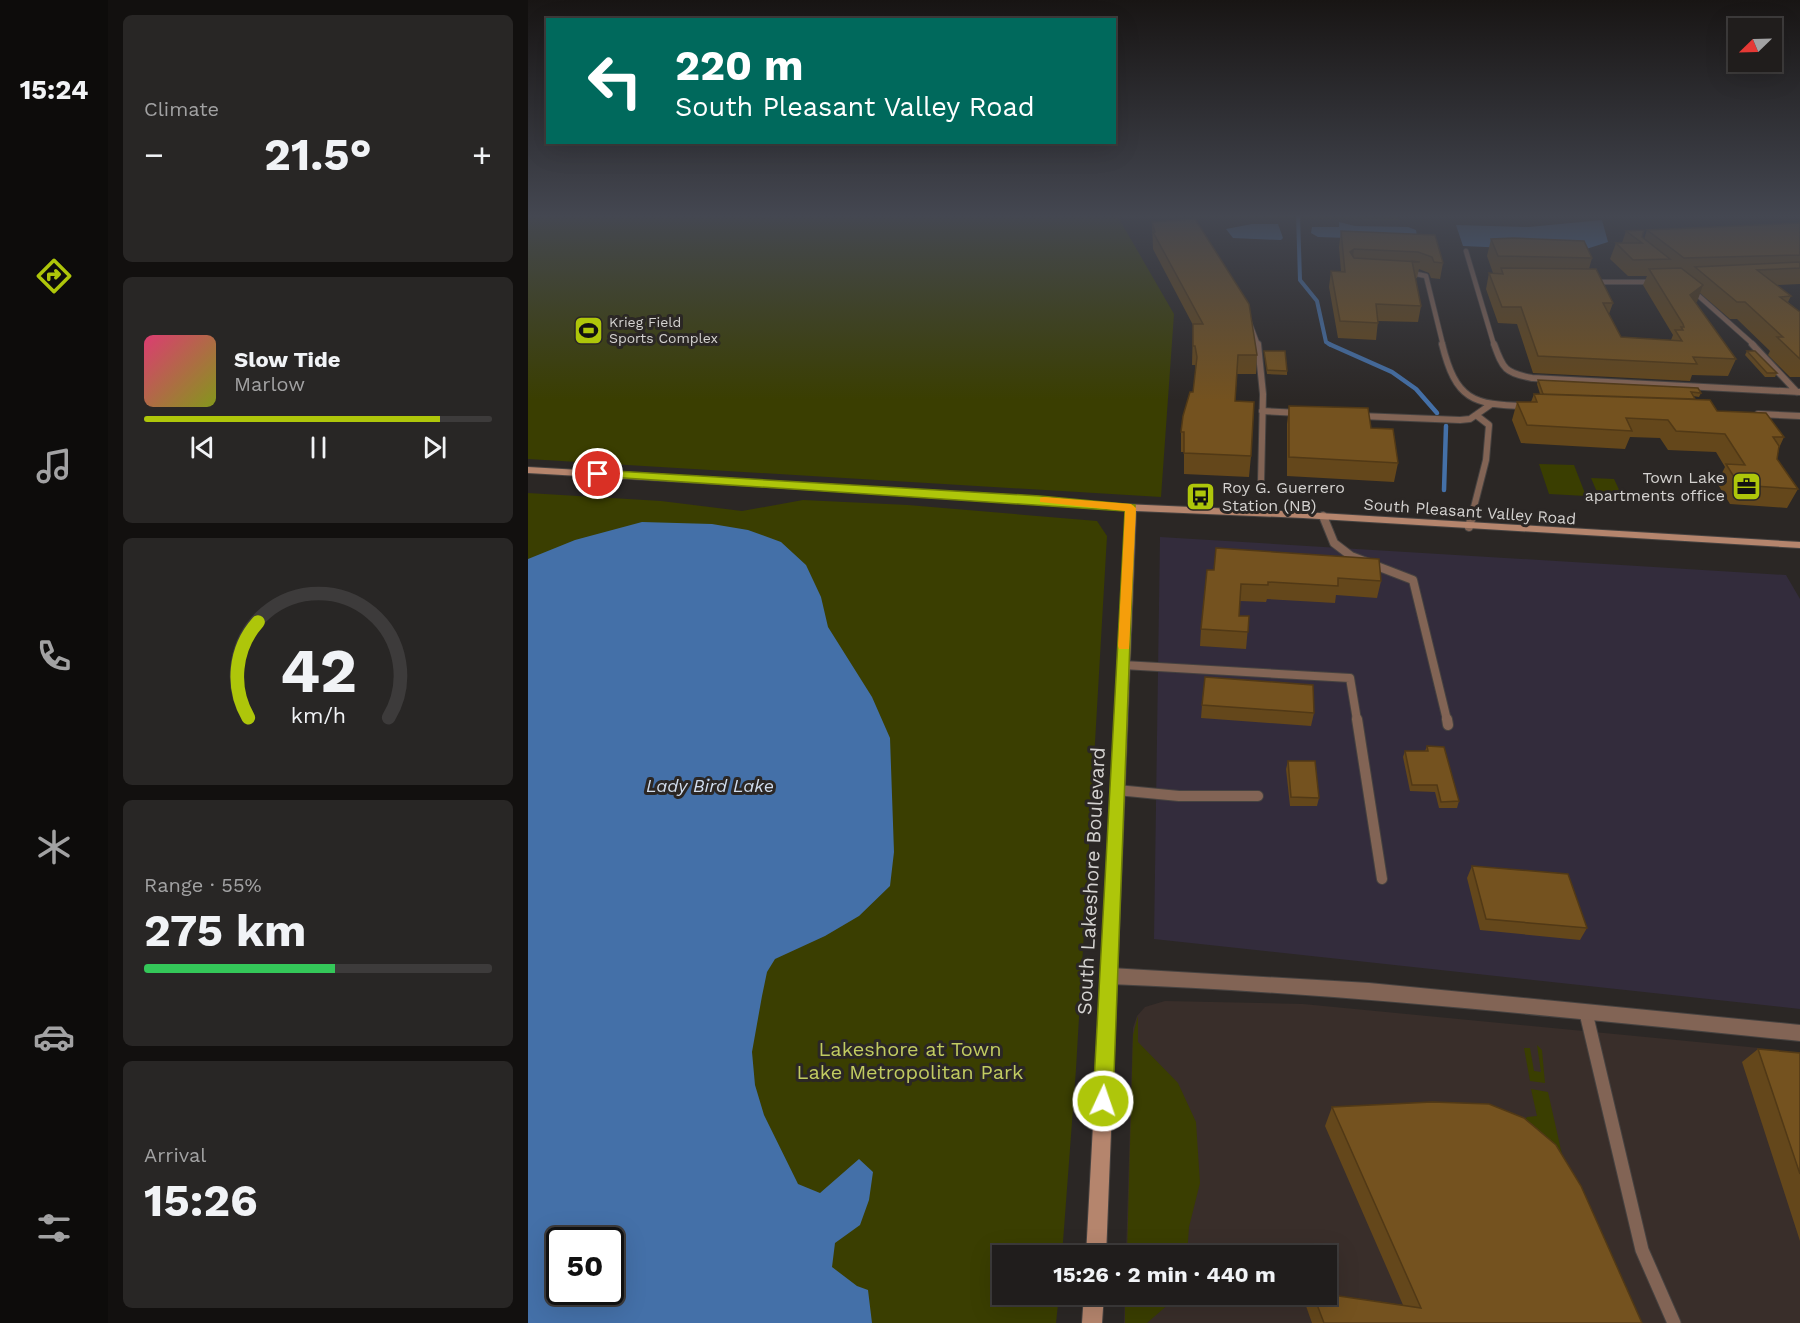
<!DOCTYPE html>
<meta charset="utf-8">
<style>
:root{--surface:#201d1c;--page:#282625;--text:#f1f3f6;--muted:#a2a2a3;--line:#3d3b3b;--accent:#aec60a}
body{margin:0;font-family:"Work Sans",sans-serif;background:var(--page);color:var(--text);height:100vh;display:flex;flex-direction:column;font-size:22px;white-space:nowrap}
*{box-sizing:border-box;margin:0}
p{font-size:20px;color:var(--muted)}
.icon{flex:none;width:33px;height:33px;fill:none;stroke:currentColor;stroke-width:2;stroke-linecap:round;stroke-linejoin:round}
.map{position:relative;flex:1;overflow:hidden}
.side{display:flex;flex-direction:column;gap:15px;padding:15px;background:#12100f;width:420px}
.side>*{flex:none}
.guide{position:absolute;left:18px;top:18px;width:570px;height:126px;border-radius:0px;box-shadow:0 6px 24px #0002,0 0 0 2px var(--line);background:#00695c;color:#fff;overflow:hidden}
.needle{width:39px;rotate:247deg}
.controls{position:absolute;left:1200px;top:18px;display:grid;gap:12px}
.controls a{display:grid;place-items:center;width:54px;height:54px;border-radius:0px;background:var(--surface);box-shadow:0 6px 24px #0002,0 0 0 2px var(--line);font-size:30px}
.speed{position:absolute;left:18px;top:1227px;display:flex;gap:12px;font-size:30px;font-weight:700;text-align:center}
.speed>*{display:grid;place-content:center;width:78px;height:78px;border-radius:50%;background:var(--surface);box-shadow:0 6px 24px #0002,0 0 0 2px var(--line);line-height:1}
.speed .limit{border:3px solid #111;border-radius:9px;background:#fff;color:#111}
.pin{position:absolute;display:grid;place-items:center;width:51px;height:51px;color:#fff;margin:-26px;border:3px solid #fff;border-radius:50%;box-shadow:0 2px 6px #0007}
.me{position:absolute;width:66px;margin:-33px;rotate:3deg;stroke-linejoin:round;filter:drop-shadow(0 0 4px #0008)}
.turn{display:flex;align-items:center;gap:21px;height:126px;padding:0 30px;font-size:27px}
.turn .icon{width:78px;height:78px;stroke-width:2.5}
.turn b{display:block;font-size:42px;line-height:51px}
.big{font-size:45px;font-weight:700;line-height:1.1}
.side .widget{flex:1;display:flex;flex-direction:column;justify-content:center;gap:9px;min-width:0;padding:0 21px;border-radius:9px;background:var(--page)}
.side .dial{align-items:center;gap:0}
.dial svg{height:156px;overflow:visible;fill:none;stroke:var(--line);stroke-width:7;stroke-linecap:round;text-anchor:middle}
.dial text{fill:var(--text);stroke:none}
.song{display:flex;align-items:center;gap:18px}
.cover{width:72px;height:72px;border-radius:9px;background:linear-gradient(135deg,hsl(340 70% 55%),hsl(70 70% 35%))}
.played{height:6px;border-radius:3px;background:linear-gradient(90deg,var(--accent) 85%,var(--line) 85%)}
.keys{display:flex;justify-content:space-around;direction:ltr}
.heat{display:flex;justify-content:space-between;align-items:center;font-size:33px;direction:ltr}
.charge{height:9px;border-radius:4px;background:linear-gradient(90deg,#34c759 55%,var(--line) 0)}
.trip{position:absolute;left:464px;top:1245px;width:345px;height:60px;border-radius:0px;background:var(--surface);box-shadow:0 6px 24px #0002,0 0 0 2px var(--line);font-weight:700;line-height:60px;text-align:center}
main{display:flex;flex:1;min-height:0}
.menu{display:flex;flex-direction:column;width:108px;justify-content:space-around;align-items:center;background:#0d0c0b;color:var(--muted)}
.menu .icon{width:42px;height:42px}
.menu .active{color:var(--accent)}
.menu b{font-size:27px;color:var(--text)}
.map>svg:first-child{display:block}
</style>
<main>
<nav class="menu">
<b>15:24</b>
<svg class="icon active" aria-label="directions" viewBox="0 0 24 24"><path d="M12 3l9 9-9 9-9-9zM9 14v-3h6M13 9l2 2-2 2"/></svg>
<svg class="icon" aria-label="music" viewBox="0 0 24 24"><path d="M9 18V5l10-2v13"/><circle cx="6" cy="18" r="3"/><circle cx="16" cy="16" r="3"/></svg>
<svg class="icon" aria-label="phone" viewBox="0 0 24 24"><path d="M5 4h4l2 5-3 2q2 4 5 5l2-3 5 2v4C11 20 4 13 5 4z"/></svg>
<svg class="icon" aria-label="climate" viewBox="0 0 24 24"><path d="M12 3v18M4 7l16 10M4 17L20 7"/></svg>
<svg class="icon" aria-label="car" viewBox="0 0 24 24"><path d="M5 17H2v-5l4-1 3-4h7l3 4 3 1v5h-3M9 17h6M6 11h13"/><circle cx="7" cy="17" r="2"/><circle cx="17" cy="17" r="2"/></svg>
<svg class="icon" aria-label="filters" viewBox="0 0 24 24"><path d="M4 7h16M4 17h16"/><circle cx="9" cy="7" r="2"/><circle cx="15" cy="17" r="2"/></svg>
</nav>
<section class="side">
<div class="widget"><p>Climate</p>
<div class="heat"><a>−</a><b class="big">21.5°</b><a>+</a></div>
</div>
<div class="widget">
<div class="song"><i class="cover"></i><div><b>Slow Tide</b><p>Marlow</p></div></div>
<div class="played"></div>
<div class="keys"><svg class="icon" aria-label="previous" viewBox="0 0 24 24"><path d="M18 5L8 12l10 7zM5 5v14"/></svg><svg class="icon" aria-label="pause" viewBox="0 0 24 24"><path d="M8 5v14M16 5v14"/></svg><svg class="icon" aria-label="next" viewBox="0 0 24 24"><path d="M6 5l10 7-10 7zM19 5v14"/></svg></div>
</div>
<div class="widget dial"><svg viewBox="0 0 100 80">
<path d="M14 69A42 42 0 1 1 86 69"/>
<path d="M14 69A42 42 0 0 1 19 20" stroke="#aec60a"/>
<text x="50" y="56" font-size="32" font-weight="700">42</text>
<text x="50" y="72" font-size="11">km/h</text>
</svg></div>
<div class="widget"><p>Range · 55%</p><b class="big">275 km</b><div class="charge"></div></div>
<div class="widget"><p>Arrival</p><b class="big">15:26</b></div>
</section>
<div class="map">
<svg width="1272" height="1323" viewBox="0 0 1272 1323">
<rect width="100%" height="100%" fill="#2b2725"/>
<path fill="#392e2a" d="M637,1001l138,3 497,48v271h-676l1,-28 201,-1v-38l-200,-1 7,-227 4,-12 8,-9z"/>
<path fill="#332c3c" d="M632,537l626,38 14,24v410l-646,-70z"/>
<path fill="#3a3e01" d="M0,214h870l1,6 -281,-3 56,97 -13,183 -633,-38z
M1011,464l35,1 12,31 -37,-2z
M1063,478l23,1 10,21 -24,-1z
M0,493l133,8 81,10 61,-11 105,5 189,16 10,15 -31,533 -14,186 -60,1v38l57,1 -3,28h-237l-291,-745z
M610,1016v26l40,41 18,39 4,61 -11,44 -2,28h-60l6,-220z
M1009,1045l5,5 3,33 -15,-2 -6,-33h6l4,23 7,1z
M1003,1089l17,3 15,67 -40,-37 4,-5 10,-1z
M597,1295l64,-1 1,1 -20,8 -23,20h-22z"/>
<path fill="#4470a8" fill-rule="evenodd" d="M1074,220l6,22 -28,9 -117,-5 -7,-21 73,2z
M811,222l16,4 53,1 8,3 1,6 -7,4 -92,-3 -7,-4 1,-6h27z
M724,224h26l5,14 -2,2 -48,-2 -7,-9z
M114,522l70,2 36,6 33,12 25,23 15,32 7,30 44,70 18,41 4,114 -4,34 -31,30 -34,20 -50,23 -8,13 -5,24 -10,56 3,33 9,30 34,69 22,9 39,-34 14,13 -4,28 -9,25 -25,18 -3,24 25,19 11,4 4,33h-344v-764l47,-19zM82,1240v52h-50v-52z"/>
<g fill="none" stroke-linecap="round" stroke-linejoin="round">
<path stroke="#4470a8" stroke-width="4" d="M770,214l2,66 17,21 9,41 5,3"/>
<path stroke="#4470a8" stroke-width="4.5" d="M801,344l63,28 24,17 21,24
M916,490l2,-64"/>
<defs>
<path id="service-far4" d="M938,251l28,94
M879,272l19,4 17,69
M1066,282h59
M1164,290l62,55
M717,311l13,34"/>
<path id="service-far3" d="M730,344l5,50 -2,89
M914,344c14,56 30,61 85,62
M966,344c9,25 11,29 38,34l268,14
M1224,344l45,48
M734,411l38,2
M1230,414l42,2
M832,416l100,4 10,-1 20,-14
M945,511l13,-51 3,-35 -13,-10"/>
<path id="service-far2" d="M795,516l11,27 17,13 62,24 34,140
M941,527l5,-18
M595,665l227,13 7,42"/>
<path id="service-far1" d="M829,719l25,160
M919,719l1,6
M589,790l62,6h79"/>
<path id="service" d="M1058,1013l56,237 32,73"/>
<path id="minor" d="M582,968l259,15 431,42v16c-230,-23 -459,-48 -690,-57l-6,-3 -2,-5 2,-5z"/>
<path id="secondary" d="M0,467l512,30 61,6 202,9 497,30v6l-497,-30 -167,-7 -30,745h-20l40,-746 -86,-7 -512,-30z
M556,1294h20l-2,29h-20z"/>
</defs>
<use href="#service-far4" stroke="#464240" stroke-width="6"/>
<use href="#service-far3" stroke="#464240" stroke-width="8"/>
<use href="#service-far2" stroke="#464240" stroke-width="10"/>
<use href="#service-far1" stroke="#464240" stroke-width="12"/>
<use href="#service" stroke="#464240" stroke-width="15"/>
<use href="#minor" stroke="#464240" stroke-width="2"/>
<use href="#secondary" stroke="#464240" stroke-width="2"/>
<use href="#service-far4" stroke="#826455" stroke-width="4.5"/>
<use href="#service-far3" stroke="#826455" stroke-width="6"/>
<use href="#service-far2" stroke="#826455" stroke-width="8"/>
<use href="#service-far1" stroke="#826455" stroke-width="10"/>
<use href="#service" stroke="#826455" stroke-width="13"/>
<use href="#minor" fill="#826455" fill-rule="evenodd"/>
<use href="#secondary" fill="#b5856d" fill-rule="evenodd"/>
</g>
<path fill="#64471b" d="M624,222l105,133 -1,19h-19l-2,27 16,55 -2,21 -65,-3v-22h-3v-20l12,-40 3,-22 -1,-5h-3l1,-40 -40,-76z
M1272,223v61l-24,1 15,11 -3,6 12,10v65h-10l-22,-22 2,-4 -33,-32h-7l-30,-26 -5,10 41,56 -8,17 -36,-1 -2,6 -157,-8 -16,-49 -19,-1 -12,-34 3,-16h4l-6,-17 4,-17 101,19 -3,11 24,34 -4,11 12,23 50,3 2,-5 -30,-50 4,-9h-19l-18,-17 6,-16h6l4,-12 18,8 3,-9z
M813,231l94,4 8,28 -3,16 -9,-1 -2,-5 -10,-4 -2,9h-2l6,28 -3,16 -40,-1 -2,19 -38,-2 -9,-51 2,-16h10l-2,-24z
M736,351l23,20v4l-20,-1z
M1219,351l30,22 -2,4h-10l-20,-22z
M1010,380l163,13 -2,4 -6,-1 2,3 22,12 67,26 -5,11 -2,11 21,30 -11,19 -57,-4 -13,-21 8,-16 -9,-15 -48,-2 -8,-12 -30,-1 -5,12 -104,-6 -9,-23 5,-18h14l3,-8h6l-3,-10z
M761,406l82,22 27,35 -4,19 -107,-6v-52z
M679,570l174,11 -4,17 -41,-3 -1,8 -68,-4 -1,3 -26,-1 -1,15h10l-3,33 -46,-3 1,-17z
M674,705l112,8 -3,13 -110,-8z
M899,746l32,55 -2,7h-18l-4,-16 -25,-1 -7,-34 2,-6h20z
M760,761l31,37 -2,8h-27l-4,-37z
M944,866l115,62 -7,12 -100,-10 -13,-52z
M1230,1049l42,4v188l-58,-179z
M804,1107l310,216h-330l-6,-17 6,-12h13l78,11 -78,-179z"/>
<path fill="#513916" d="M826,249l-2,16 -2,-13z
M1175,285l-6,17 -13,10 6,-17z"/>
<path fill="#74521f" stroke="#513916" stroke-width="1.5" d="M667,219l54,85 8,51h-19l-3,46 19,1 -3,54 -67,-3v-21h-3l2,-16 7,-24h3l4,-35 -2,-11h-2v-22h10l-50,-92h2l-3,-10z
M1272,223v32l-116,3 -37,-28z
M1116,230l-2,7 28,22 -37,1 -17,-17h26l-16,-12z
M813,231l94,4 8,28 -9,-1 -2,-5 -14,-5 -64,-3 -4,3 4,6 66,4 -8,-1 9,45 -45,-2 2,19 -38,-2 -9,-50 14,1z
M985,238l71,3 8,17 -94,-2 -7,-17z
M1272,262v6l-43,2 34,26 -11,1 20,15v47l-23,-22h6l-38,-35h-8l-42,-35z
M973,268l95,1 17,34h-10l18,34 61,4 -7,-11h8l-2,-3h3l-1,-3 -34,-55 32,-1 22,17 -13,10 46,64 -43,-2 4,7 -159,-8 -17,-49h-19l-13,-34 14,1z
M736,351h21l2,20 -20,-1z
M1219,351h8l22,22h-10z
M1010,380l160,8 3,5 -10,-1 4,7 -152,-5z
M1006,394l176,6 7,11 49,2 18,24h-11l6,9 -2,13 21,30 -59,-4 -13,-21 19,1 -20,-31 -49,-3 -8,-11 -42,-2 6,13 -105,-6 -10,-23h20z
M761,406l79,2 3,20 22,1 5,34 -109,-6z
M688,548l163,11 2,22 -43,-3v8l-70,-4v3l-27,-1 -2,32h10l-1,16 -47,-3 6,-59h7z
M677,677l108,8 1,28 -112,-8z
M899,746l17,1 15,54 -18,1 -4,-17h-25l-7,-34h23z
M760,761h27l4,37 -28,-1z
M944,866l96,8 19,54 -101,-9z
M1230,1049l42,4v121z
M904,1102l57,2 35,14 32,27 25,41 61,137h-318l-11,-29h12l96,14 -89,-201z"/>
<linearGradient id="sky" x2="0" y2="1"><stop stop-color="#181514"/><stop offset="0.54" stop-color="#444751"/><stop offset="1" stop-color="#444751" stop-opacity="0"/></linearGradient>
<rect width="1272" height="400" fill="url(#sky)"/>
<path fill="#aec60a" stroke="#718106" stroke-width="1.5" d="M70,470l442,26 95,9 -22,596 -3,7 -7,3 -7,-3 -3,-7 32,-590 -531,-35v-5z"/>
<path fill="#f59e0b" d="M516,497l87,7 5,4 -7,141h-10l-1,-3 7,-135 -85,-9v-4z"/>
<defs>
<symbol id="stadium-square" viewBox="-11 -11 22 22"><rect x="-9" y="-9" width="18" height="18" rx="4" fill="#aec60a" stroke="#2b2725"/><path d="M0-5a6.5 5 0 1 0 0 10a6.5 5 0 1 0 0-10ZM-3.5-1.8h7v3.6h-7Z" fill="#111"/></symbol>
<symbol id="office-square" viewBox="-11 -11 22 22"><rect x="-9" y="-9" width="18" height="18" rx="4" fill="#aec60a" stroke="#2b2725"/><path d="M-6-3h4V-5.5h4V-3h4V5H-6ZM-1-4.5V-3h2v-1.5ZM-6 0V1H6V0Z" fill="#111"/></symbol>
<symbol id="bus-square" viewBox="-11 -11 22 22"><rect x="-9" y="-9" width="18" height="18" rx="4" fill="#aec60a" stroke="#2b2725"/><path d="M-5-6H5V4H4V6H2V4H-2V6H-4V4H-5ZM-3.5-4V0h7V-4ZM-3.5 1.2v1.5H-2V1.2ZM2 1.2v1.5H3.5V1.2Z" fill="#111"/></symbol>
</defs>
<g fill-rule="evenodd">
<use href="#stadium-square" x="44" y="314" width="33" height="33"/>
<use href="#office-square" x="1202" y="470" width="33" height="33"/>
<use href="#bus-square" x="656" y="480" width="33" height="33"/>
</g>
<g text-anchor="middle" stroke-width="6" stroke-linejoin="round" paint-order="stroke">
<g font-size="14" fill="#d4d2d0" stroke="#2b2725" text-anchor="start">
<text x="81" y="327">Krieg Field<tspan x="81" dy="16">Sports Complex</tspan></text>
</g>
<g font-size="16" fill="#d4d2d0" stroke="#2b2725" text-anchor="end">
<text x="1197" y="483">Town Lake<tspan x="1197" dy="18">apartments office</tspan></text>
<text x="694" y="493" text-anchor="start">Roy G. Guerrero<tspan x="694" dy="18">Station (NB)</tspan></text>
</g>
<g font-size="16" fill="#d4d2d0" stroke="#2b2725">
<text transform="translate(942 511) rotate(4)" y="6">South Pleasant Valley Road</text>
</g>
<g font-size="18" font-style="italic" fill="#d1ddee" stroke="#2b2725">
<text x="182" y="792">Lady Bird Lake</text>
</g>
<g font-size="20" fill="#d4d2d0" stroke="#2b2725">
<text transform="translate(563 881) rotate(-87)" y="7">South Lakeshore Boulevard</text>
</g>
<g font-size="20" fill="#c1cb61" stroke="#2b2725">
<text x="382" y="1056">Lakeshore at Town<tspan x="382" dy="23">Lake Metropolitan Park</tspan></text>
</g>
</g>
</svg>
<div class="controls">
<a><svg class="needle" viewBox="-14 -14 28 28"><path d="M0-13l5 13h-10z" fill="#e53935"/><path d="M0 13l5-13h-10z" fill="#a2a2a3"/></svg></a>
</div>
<div class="speed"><div class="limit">50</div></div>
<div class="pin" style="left:70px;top:474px;background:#d93025"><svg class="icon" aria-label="arrive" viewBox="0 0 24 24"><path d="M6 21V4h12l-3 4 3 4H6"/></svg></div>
<svg class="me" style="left:575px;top:1101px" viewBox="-20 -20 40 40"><circle r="17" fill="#aec60a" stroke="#fff" stroke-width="3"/><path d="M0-11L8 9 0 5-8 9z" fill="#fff"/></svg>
<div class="trip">15:26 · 2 min · 440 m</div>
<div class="guide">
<div class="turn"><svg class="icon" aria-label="left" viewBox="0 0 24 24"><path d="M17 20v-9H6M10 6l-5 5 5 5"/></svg><div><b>220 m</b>South Pleasant Valley Road</div></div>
</div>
</div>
</main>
